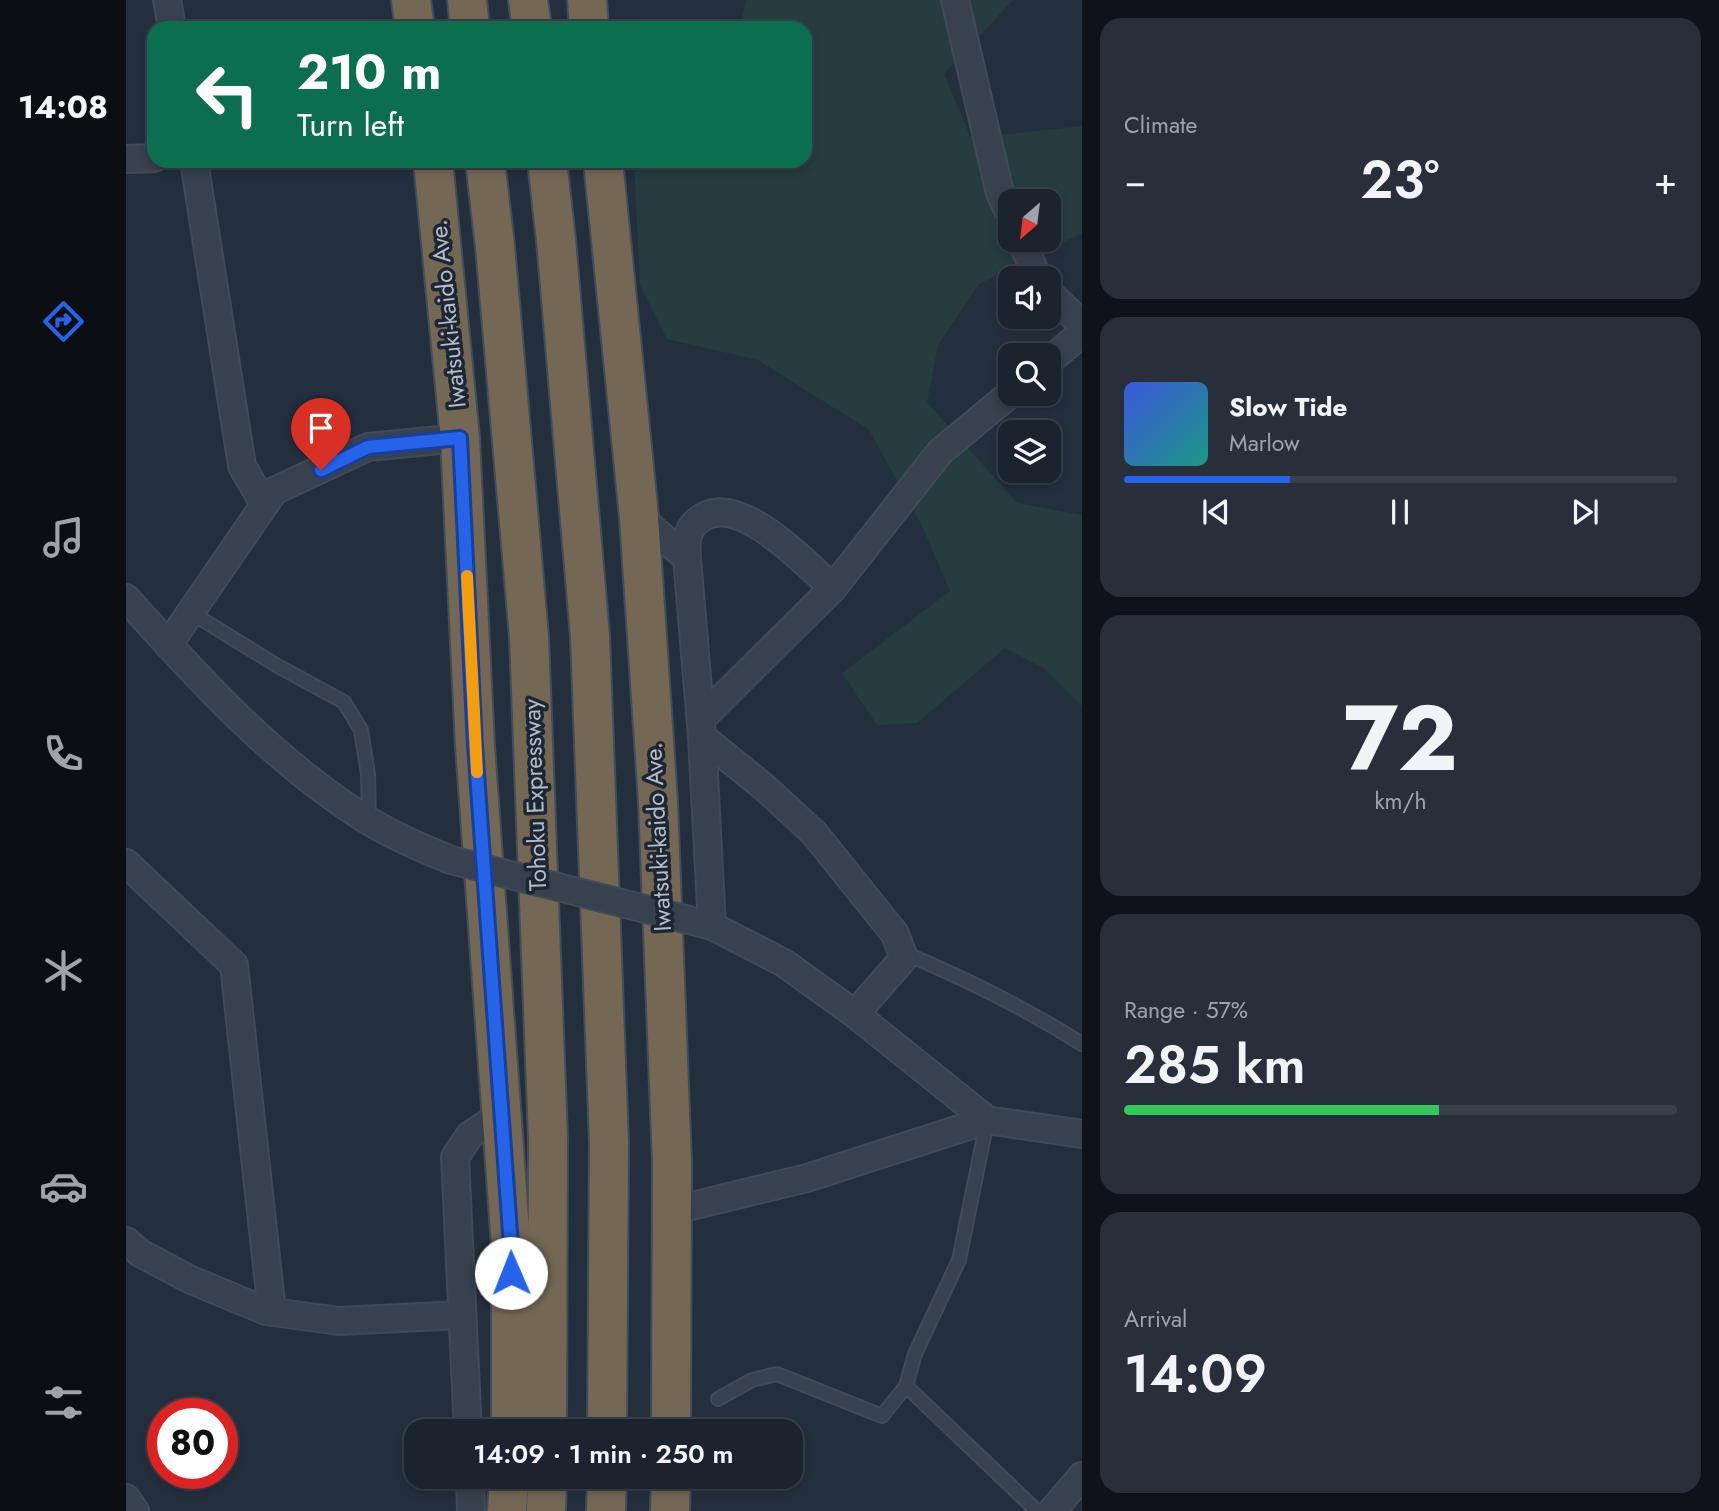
<!DOCTYPE html>
<meta charset="utf-8">
<style>
:root{--surface:#1b232e;--page:#282f3a;--text:#f1f3f6;--muted:#a0a4aa;--line:#39404a;--accent:#2563eb}
body{margin:0;font-family:Jost,sans-serif;background:var(--page);color:var(--text);height:100vh;display:flex;flex-direction:column;font-size:26px;white-space:nowrap}
*{box-sizing:border-box;margin:0}
p{font-size:23px;color:var(--muted)}
.icon{flex:none;width:38px;height:38px;fill:none;stroke:currentColor;stroke-width:2;stroke-linecap:round;stroke-linejoin:round}
.map{position:relative;flex:1;overflow:hidden}
.drawer{display:flex;flex-direction:column;gap:18px;padding:18px;background:#0f1319;width:637px}
.drawer>*{flex:none}
.guide{position:absolute;left:21px;top:21px;width:665px;height:147px;border-radius:21px;box-shadow:0 4px 10px #0003,0 0 0 2px var(--line);background:#0b6e4f;color:#fff;overflow:hidden}
.needle{width:46px;rotate:208deg}
.fabs{position:absolute;left:872px;top:189px;display:grid;gap:14px}
.fabs a{display:grid;place-items:center;width:63px;height:63px;border-radius:14px;background:var(--surface);box-shadow:0 4px 10px #0003,0 0 0 2px var(--line);font-size:35px}
.speed{position:absolute;left:21px;top:1398px;display:flex;gap:14px;font-size:35px;font-weight:700;text-align:center}
.speed>*{display:grid;place-content:center;width:91px;height:91px;border-radius:50%;background:var(--surface);box-shadow:0 4px 10px #0003,0 0 0 2px var(--line);line-height:1}
.speed .limit{border:10px solid #d22;background:#fff;color:#111}
.pin{position:absolute;display:grid;place-items:center;width:60px;height:60px;color:#fff;margin:-72px -30px;border-radius:50% 50% 50% 0;rotate:-45deg;box-shadow:0 0 7px #0007}
.pin .icon{rotate:45deg}
.me{position:absolute;width:77px;margin:-38px;rotate:359deg;stroke-linejoin:round;filter:drop-shadow(0 0 5px #0008)}
.turn{display:flex;align-items:center;gap:24px;height:147px;padding:0 35px;font-size:32px}
.turn .icon{width:91px;height:91px;stroke-width:2.5}
.turn b{display:block;font-size:49px;line-height:60px}
.big{font-size:52px;font-weight:600;line-height:1.1}
.drawer .widget{flex:1;display:flex;flex-direction:column;justify-content:center;gap:10px;min-width:0;padding:0 24px;border-radius:21px;background:var(--page)}
.drawer .dial{align-items:center;gap:0}
.dial b{font-size:91px;line-height:1}
.song{display:flex;align-items:center;gap:21px}
.cover{width:84px;height:84px;border-radius:10px;background:linear-gradient(135deg,hsl(230 70% 55%),hsl(170 70% 35%))}
.played{height:7px;border-radius:4px;background:linear-gradient(90deg,var(--accent) 30%,var(--line) 30%)}
.keys{display:flex;justify-content:space-around;direction:ltr}
.heat{display:flex;justify-content:space-between;align-items:center;font-size:38px;direction:ltr}
.charge{height:10px;border-radius:5px;background:linear-gradient(90deg,#34c759 57%,var(--line) 0)}
.trip{position:absolute;left:278px;top:1419px;width:399px;height:70px;border-radius:21px;background:var(--surface);box-shadow:0 4px 10px #0003,0 0 0 2px var(--line);font-weight:600;line-height:70px;text-align:center}
main{display:flex;flex:1;min-height:0}
.tab-bar{display:flex;flex-direction:column;width:126px;justify-content:space-around;align-items:center;background:#0b0e12;color:var(--muted)}
.tab-bar .icon{width:49px;height:49px}
.tab-bar .current{color:var(--accent)}
.tab-bar b{font-size:32px;color:var(--text)}
.map>svg:first-child{display:block}
</style>
<main>
<nav class="tab-bar">
<b>14:08</b>
<svg class="icon current" aria-label="directions" viewBox="0 0 24 24"><path d="M12 3l9 9-9 9-9-9zM9 14v-3h6M13 9l2 2-2 2"/></svg>
<svg class="icon" aria-label="music" viewBox="0 0 24 24"><path d="M9 18V5l10-2v13"/><circle cx="6" cy="18" r="3"/><circle cx="16" cy="16" r="3"/></svg>
<svg class="icon" aria-label="phone" viewBox="0 0 24 24"><path d="M5 4h4l2 5-3 2q2 4 5 5l2-3 5 2v4C11 20 4 13 5 4z"/></svg>
<svg class="icon" aria-label="climate" viewBox="0 0 24 24"><path d="M12 3v18M4 7l16 10M4 17L20 7"/></svg>
<svg class="icon" aria-label="car" viewBox="0 0 24 24"><path d="M5 17H2v-5l4-1 3-4h7l3 4 3 1v5h-3M9 17h6M6 11h13"/><circle cx="7" cy="17" r="2"/><circle cx="17" cy="17" r="2"/></svg>
<svg class="icon" aria-label="filters" viewBox="0 0 24 24"><path d="M4 7h16M4 17h16"/><circle cx="9" cy="7" r="2"/><circle cx="15" cy="17" r="2"/></svg>
</nav>
<div class="map">
<svg width="956" height="1511" viewBox="0 0 956 1511">
<rect width="100%" height="100%" fill="#242f3e"/>
<path fill="#263c3f" fill-rule="evenodd" d="M620,0h267l-69,74 27,64 111,-12v107l-103,51 -41,61 -11,57 90,101 65,12v191l-37,-37 -40,-21 -88,75 -40,2 -35,-52 108,-82 -28,-65 -53,-96 -111,-70 -91,-21 -27,-54 -6,-124h171v-133h-65zM884,201h38v39h-38z"/>
<g fill="none" stroke-linecap="round" stroke-linejoin="round">
<defs>
<path id="lane" d="M64,612l86,53 68,37 17,28 7,44 1,47
M776,952c62,26 123,56 180,92
M780,1386l131,125
M592,1399l34,-19 25,-6 105,42 24,-30 9,-32 44,-94 28,-139"/>
<path id="street" d="M41,0l5,28
M829,0l45,193 10,21
M0,159l28,-1
M68,161l48,305 22,38
M895,240l17,38
M922,292l34,32
M922,362l34,-29
M513,517l48,41 15,179 10,189
M561,558c-1,-18 -1,-31 16,-41 38,-23 103,47 130,71
M0,598c72,80 146,162 238,220 27,17 57,30 87,42
M42,645l106,-154 94,-44 92,-9
M575,719l132,-131 107,-136 70,-58
M576,737l62,50 50,46 81,101 9,24 -49,56
M0,863l108,102 38,347
M563,920l23,6 72,37 71,51 132,106 95,14
M545,1211l136,-33 180,-58
M0,1241l14,12 51,27 75,31 73,10 123,-6
M342,1432l-13,-275 15,-22 32,-21
M344,1477l1,34
M0,1498l9,13
M926,1511l30,-35"/>
<path id="highway" d="M285,0l4,28
M341,0l3,28
M402,0l4,28
M461,0l2,28
M307,161l27,277 15,308 36,500v186
M359,161l10,85 34,391 19,502 -1,293
M421,161l9,79 34,397 19,506 -2,289
M477,161l36,356 19,285 14,361 -1,269
M381,1511l2,-34
M420,1511l1,-34
M480,1511l1,-34
M544,1511l1,-34"/>
</defs>
<use href="#lane" stroke="#414a57" stroke-width="16"/>
<use href="#street" stroke="#414a57" stroke-width="30"/>
<use href="#highway" stroke="#434c59" stroke-width="42"/>
<use href="#lane" stroke="#38414e" stroke-width="12"/>
<use href="#street" stroke="#38414e" stroke-width="26"/>
<use href="#highway" stroke="#746855" stroke-width="38"/>
<defs>
<path id="street-bridge" d="M325,860l238,60"/>
</defs>
<use href="#street-bridge" stroke="#414a57" stroke-width="30" stroke-linecap="butt"/>
<use href="#street-bridge" stroke="#38414e" stroke-width="26"/>
</g>
<g fill="none" stroke-linecap="round" stroke-linejoin="round">
<defs>
<path id="route" d="M195,470l47,-23 92,-9 15,308 36,500v27"/>
</defs>
<use href="#route" stroke="#184099" stroke-width="18"/>
<use href="#route" stroke="#2563eb" stroke-width="12"/>
<path stroke="#f59e0b" stroke-width="12" d="M341,576l10,196"/>
</g>
<g text-anchor="middle" stroke-width="7" stroke-linejoin="round" paint-order="stroke">
<g font-size="24" fill="#b4bcc9" stroke="#1d2633">
<text transform="translate(322 314) rotate(-96)" y="8">Iwatsuki-kaido Ave.</text>
<text transform="translate(409 795) rotate(-92)" y="8">Tohoku Expressway</text>
<text transform="translate(532 837) rotate(-93)" y="8">Iwatsuki-kaido Ave.</text>
</g>
</g>
</svg>
<div class="fabs">
<a><svg class="needle" viewBox="-14 -14 28 28"><path d="M0-13l5 13h-10z" fill="#e53935"/><path d="M0 13l5-13h-10z" fill="#a0a4aa"/></svg></a>
<a><svg class="icon" aria-label="sound" viewBox="0 0 24 24"><path d="M4 9h4l5-4v14l-5-4H4zM17 9q2 3 0 6"/></svg></a>
<a><svg class="icon" aria-label="search" viewBox="0 0 24 24"><circle cx="10" cy="10" r="6"/><path d="M15 15l6 6"/></svg></a>
<a><svg class="icon" aria-label="layers" viewBox="0 0 24 24"><path d="M12 4l9 5-9 5-9-5zM3 14l9 5 9-5"/></svg></a>
</div>
<div class="speed"><div class="limit">80</div></div>
<div class="pin" style="left:195px;top:470px;background:#d93025"><svg class="icon" aria-label="arrive" viewBox="0 0 24 24"><path d="M6 21V4h12l-3 4 3 4H6"/></svg></div>
<svg class="me" style="left:385px;top:1273px" viewBox="-20 -20 40 40"><circle r="19" fill="#fff"/><path d="M0-13L10 11 0 6-10 11z" fill="#2563eb"/></svg>
<div class="trip">14:09 · 1 min · 250 m</div>
<div class="guide">
<div class="turn"><svg class="icon" aria-label="left" viewBox="0 0 24 24"><path d="M17 20v-9H6M10 6l-5 5 5 5"/></svg><div><b>210 m</b>Turn left</div></div>
</div>
</div>
<section class="drawer">
<div class="widget"><p>Climate</p>
<div class="heat"><a>−</a><b class="big">23°</b><a>+</a></div>
</div>
<div class="widget">
<div class="song"><i class="cover"></i><div><b>Slow Tide</b><p>Marlow</p></div></div>
<div class="played"></div>
<div class="keys"><svg class="icon" aria-label="previous" viewBox="0 0 24 24"><path d="M18 5L8 12l10 7zM5 5v14"/></svg><svg class="icon" aria-label="pause" viewBox="0 0 24 24"><path d="M8 5v14M16 5v14"/></svg><svg class="icon" aria-label="next" viewBox="0 0 24 24"><path d="M6 5l10 7-10 7zM19 5v14"/></svg></div>
</div>
<div class="widget dial"><b>72</b><p>km/h</p></div>
<div class="widget"><p>Range · 57%</p><b class="big">285 km</b><div class="charge"></div></div>
<div class="widget"><p>Arrival</p><b class="big">14:09</b></div>
</section>
</main>
